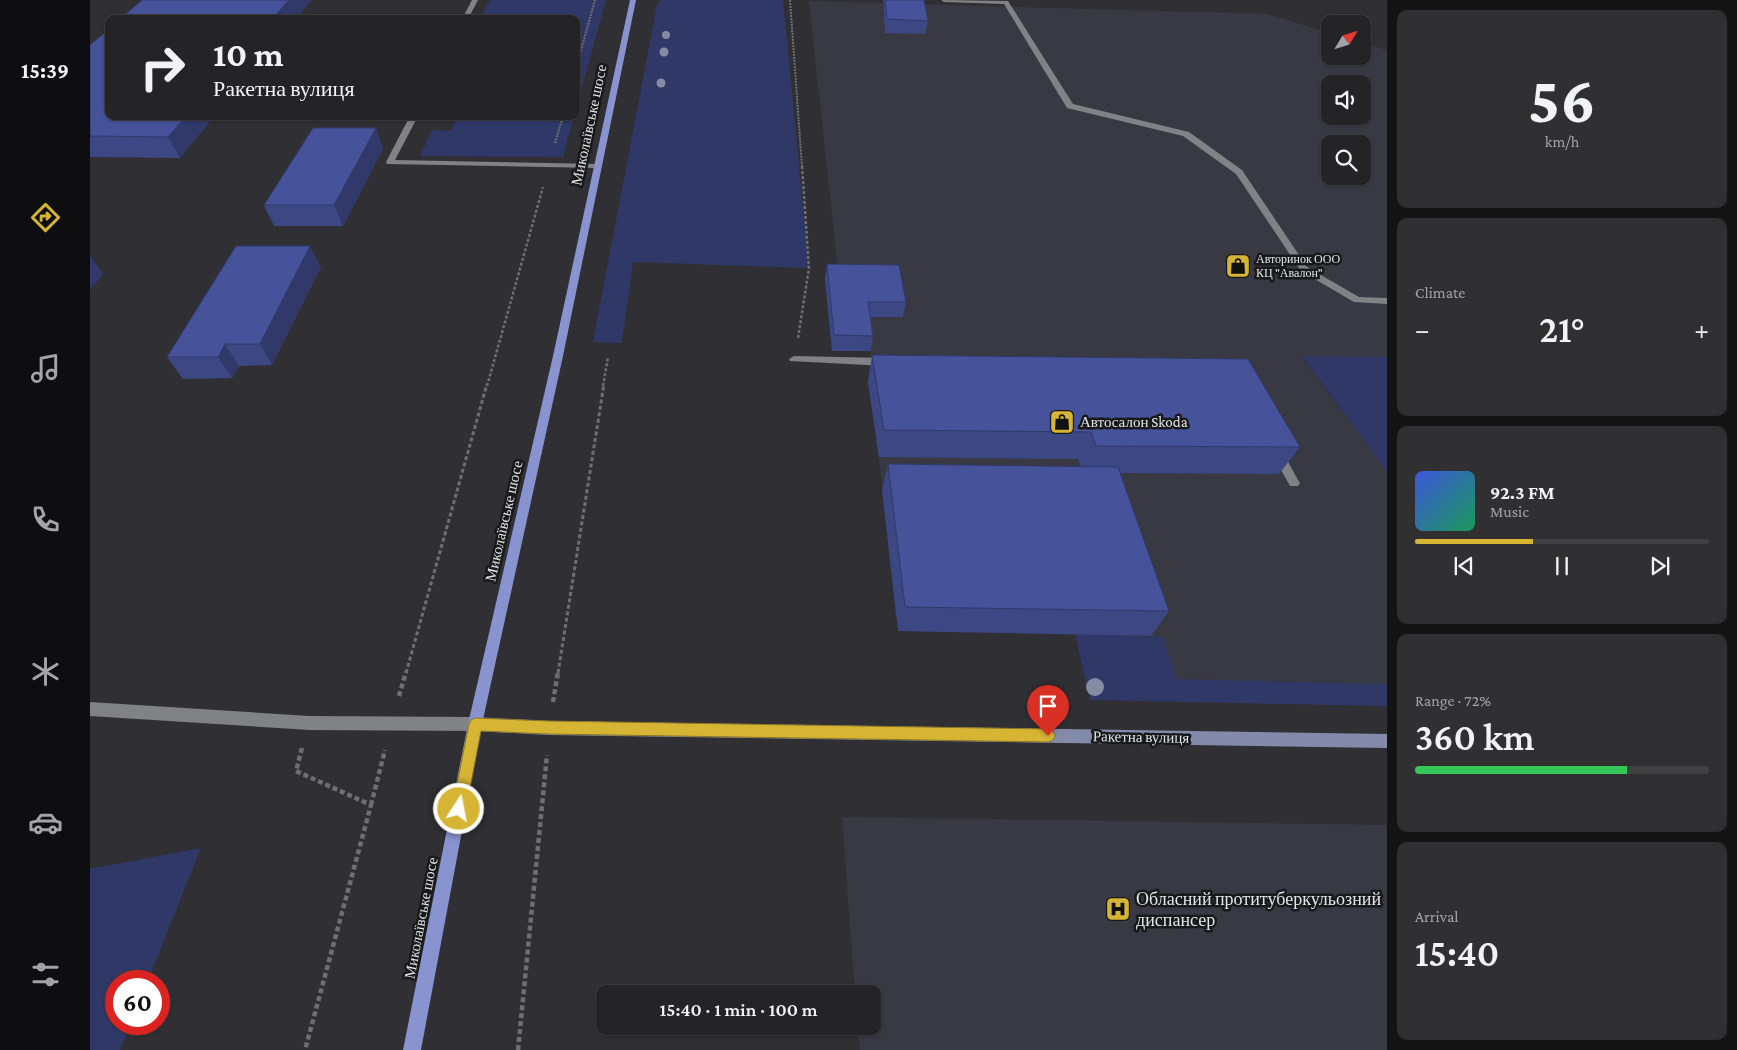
<!DOCTYPE html>
<meta charset="utf-8">
<style>
:root{--surface:#242427;--page:#303033;--text:#f1f3f6;--muted:#a3a4a7;--line:#414144;--accent:#d6b534}
body{margin:0;font-family:"Crimson Pro",serif;background:var(--page);color:var(--text);height:100vh;display:flex;flex-direction:column;font-size:19px;white-space:nowrap}
*{box-sizing:border-box;margin:0}
p{font-size:16px;color:var(--muted)}
.icon{flex:none;width:28px;height:28px;fill:none;stroke:currentColor;stroke-width:2;stroke-linecap:round;stroke-linejoin:round}
.map{position:relative;flex:1;overflow:hidden}
.drawer{display:flex;flex-direction:column;gap:10px;padding:10px;background:#141415;width:350px}
.drawer>*{flex:none}
.hud{position:absolute;left:15px;top:15px;width:475px;height:105px;border-radius:10px;box-shadow:0 1px 4px #0004,0 0 0 1px var(--line);background:#242427;color:var(--text);overflow:hidden}
.needle{width:32px;rotate:52deg}
.buttons{position:absolute;left:1231px;top:15px;display:grid;gap:10px}
.buttons a{display:grid;place-items:center;width:50px;height:50px;border-radius:10px;background:var(--surface);box-shadow:0 1px 4px #0004,0 0 0 1px var(--line);font-size:25px}
.speed{position:absolute;left:15px;top:970px;display:flex;gap:10px;font-size:25px;font-weight:700;text-align:center}
.speed>*{display:grid;place-content:center;width:65px;height:65px;border-radius:50%;background:var(--surface);box-shadow:0 1px 4px #0004,0 0 0 1px var(--line);line-height:1}
.speed .limit{border:8px solid #d22;background:#fff;color:#111}
.pin{position:absolute;display:grid;place-items:center;width:42px;height:42px;color:#fff;margin:-51px -21px;border-radius:50% 50% 50% 0;rotate:-45deg;box-shadow:0 0 5px #0007}
.pin .icon{rotate:45deg}
.me{position:absolute;width:55px;margin:-28px;rotate:11deg;stroke-linejoin:round;filter:drop-shadow(0 0 4px #0008)}
.turn{display:flex;align-items:center;gap:18px;height:105px;padding:0 25px;font-size:22px}
.turn .icon{width:65px;height:65px;stroke-width:2.5}
.turn b{display:block;font-size:35px;line-height:42px}
.big{font-size:38px;font-weight:600;line-height:1.1}
.drawer .widget{flex:1;display:flex;flex-direction:column;justify-content:center;gap:8px;min-width:0;padding:0 18px;border-radius:10px;background:var(--page)}
.drawer .dial{align-items:center;gap:0}
.dial b{font-size:65px;line-height:1}
.song{display:flex;align-items:center;gap:15px}
.cover{width:60px;height:60px;border-radius:8px;background:linear-gradient(135deg,hsl(230 70% 55%),hsl(150 70% 35%))}
.played{height:5px;border-radius:2px;background:linear-gradient(90deg,var(--accent) 40%,var(--line) 40%)}
.keys{display:flex;justify-content:space-around;direction:ltr}
.heat{display:flex;justify-content:space-between;align-items:center;font-size:28px;direction:ltr}
.charge{height:8px;border-radius:4px;background:linear-gradient(90deg,#34c759 72%,var(--line) 0)}
.trip{position:absolute;left:506px;top:985px;width:285px;height:50px;border-radius:10px;background:var(--surface);box-shadow:0 1px 4px #0004,0 0 0 1px var(--line);font-weight:600;line-height:50px;text-align:center}
main{display:flex;flex:1;min-height:0}
.dock{display:flex;flex-direction:column;width:90px;justify-content:space-around;align-items:center;background:#0e0e10;color:var(--muted)}
.dock .icon{width:35px;height:35px}
.dock .selected{color:var(--accent)}
.dock b{font-size:22px;color:var(--text)}
.map>svg:first-child{display:block}
</style>
<main>
<nav class="dock">
<b>15:39</b>
<svg class="icon selected" aria-label="directions" viewBox="0 0 24 24"><path d="M12 3l9 9-9 9-9-9zM9 14v-3h6M13 9l2 2-2 2"/></svg>
<svg class="icon" aria-label="music" viewBox="0 0 24 24"><path d="M9 18V5l10-2v13"/><circle cx="6" cy="18" r="3"/><circle cx="16" cy="16" r="3"/></svg>
<svg class="icon" aria-label="phone" viewBox="0 0 24 24"><path d="M5 4h4l2 5-3 2q2 4 5 5l2-3 5 2v4C11 20 4 13 5 4z"/></svg>
<svg class="icon" aria-label="climate" viewBox="0 0 24 24"><path d="M12 3v18M4 7l16 10M4 17L20 7"/></svg>
<svg class="icon" aria-label="car" viewBox="0 0 24 24"><path d="M5 17H2v-5l4-1 3-4h7l3 4 3 1v5h-3M9 17h6M6 11h13"/><circle cx="7" cy="17" r="2"/><circle cx="17" cy="17" r="2"/></svg>
<svg class="icon" aria-label="filters" viewBox="0 0 24 24"><path d="M4 7h16M4 17h16"/><circle cx="9" cy="7" r="2"/><circle cx="15" cy="17" r="2"/></svg>
</nav>
<div class="map">
<svg width="1297" height="1050" viewBox="0 0 1297 1050">
<rect width="100%" height="100%" fill="#303034"/>
<path fill="#383942" fill-rule="evenodd" d="M719,1l458,13 63,19v23h32l1,-13 24,7v307h-85l85,115v212l-211,-5 -25,-43 -253,-5 -19,-174 -11,-74 3,-32 -5,-34h37l-64,-38zM1240,84h32v32h-32zM1240,144h32v32h-32z
M752,817l545,8v225h-527l-2,-24h14v-32h-17z"/>
<path fill="#303868" d="M400,0h116l-30,108v-89h-96z
M571,0h122l26,268 -176,-6 -11,81 -29,-1 64,-337z
M368,116h116l-11,41 -143,-1 12,-26 19,1z
M1212,356l85,1v115z
M985,634l88,3 13,42 211,5v22l-297,-6z
M111,848l-53,133h-32v43h15l-11,26h-30v-181z"/>
<g fill="none" stroke-linecap="round" stroke-linejoin="round">
<path stroke="#6e6f72" stroke-width="2" stroke-dasharray="2 1" stroke-linecap="butt" d="M700,0l12,167
M486,68l19,-68
M465,143l8,-27"/>
<path stroke="#6e6f72" stroke-width="2.5" stroke-dasharray="3 2" stroke-linecap="butt" d="M708,338l11,-70 -7,-102
M397,386l56,-199
M513,386l5,-29"/>
<path stroke="#6e6f72" stroke-width="3" stroke-dasharray="4 2.5" stroke-linecap="butt" d="M316,673l81,-289
M468,673l46,-289"/>
<path stroke="#6e6f72" stroke-width="4.5" stroke-dasharray="5 3" stroke-linecap="butt" d="M309,696l7,-24
M463,702l5,-30
M212,748l-6,23 75,34 -66,245
M281,805l14,-55
M428,1050l29,-295"/>
<path fill="#818286" fill-rule="evenodd" d="M382,0h6l-10,19h-6z
M851,0l67,1 65,103 116,28 53,38 65,97 52,30 28,1v6l-33,-2 -53,-31 -65,-97 -53,-38 -116,-28 -63,-104 -60,-2z
M320,116h8l-23,44 202,4 4,2 -4,2 -210,-4 -1,-2z
M704,356l92,2 5,4 -5,4 -96,-5 -1,-2z
M1187,448l4,1 17,31 2,3 -2,3h-8l-19,-34z
M0,702l219,14 166,1 5,2 2,5 -2,5 -5,2 -166,-1 -219,-14z"/>
<path fill="#848baa" fill-rule="evenodd" d="M385,717l74,4 838,13v14l-838,-13 -74,-4 -5,-2 -2,-5 2,-5z"/>
<path fill="#8893cf" fill-rule="evenodd" d="M540,0h6l-73,356 -81,368 -61,326h-18l65,-326 85,-368z"/>
</g>
<g fill="#858ba3">
<circle cx="576" cy="35" r="4"/>
<circle cx="574" cy="52" r="4.5"/>
<circle cx="571" cy="83" r="4.5"/>
<circle cx="1005" cy="687" r="9"/>
</g>
<path fill="#3c4784" d="M793,0h41l4,21 -3,13 -40,-1z
M0,45l124,71 -34,42 -90,-1z
M241,116h49l-2,5h-45z
M286,128l7,21 -40,77h-69l-10,-21z
M737,264l79,38 -3,15h-32l2,19 -2,15h-39l-7,-72z
M231,267l-49,98 -33,1 -7,12 -49,1 -16,-22z
M782,355l428,92 -21,27 -159,-1 49,138 -18,25 -253,-5 -16,-141 6,-26 193,3 -3,-8 -199,-2 -11,-74z"/>
<path fill="#31396b" d="M199,0h23l-16,19h-24z
M96,116h28l-34,42 -12,-21z
M286,116h4l-2,5z
M286,128l7,21 -40,77 -9,-21z
M220,246l11,21 -49,98 -12,-21z
M0,255l13,19 -13,16z
M135,344l14,22 -7,12 -14,-21z"/>
<path fill="#465299" stroke="#31396b" d="M52,0h147l-17,19h-152z
M795,0h39l4,21 -41,-2z
M19,29v87h77l-18,21 -78,-1v-91z
M223,128h63l-42,77h-70z
M146,246h74l-50,98h-35l-7,13h-51z
M737,264l72,1 7,37h-38l5,34 -39,-1z
M782,355l376,4 52,88 -204,-1 -5,-14 -207,-2z
M798,464l230,3 51,144 -264,-4z"/>
<path fill="#d6b534" stroke="#8b7622" d="M385,718l74,3 499,8 5,2 2,5 -2,4 -5,2 -499,-8 -68,-3 -15,78 -2,5 -5,2 -5,-2 -2,-5 17,-85 2,-4z"/>
<defs>
<symbol id="shop-square" viewBox="-11 -11 22 22"><rect x="-9" y="-9" width="18" height="18" rx="4" fill="#d6b534" stroke="#18191a"/><path d="M-5-2.5h2.3a2.7 3.5 0 0 1 5.4 0H5L5.5 6h-11ZM-1.5-2.5h3a1.5 2.3 0 0 0-3 0Z" fill="#111"/></symbol>
<symbol id="hospital-square" viewBox="-11 -11 22 22"><rect x="-9" y="-9" width="18" height="18" rx="4" fill="#d6b534" stroke="#18191a"/><path d="M-5-5h3v3.5h4V-5h3V5h-3V1.5h-4V5h-3Z" fill="#111"/></symbol>
</defs>
<g fill-rule="evenodd">
<use href="#shop-square" x="1134" y="252" width="28" height="28"/>
<use href="#shop-square" x="958" y="408" width="28" height="28"/>
<use href="#hospital-square" x="1014" y="895" width="28" height="28"/>
</g>
<g text-anchor="middle" stroke-width="5" stroke-linejoin="round" paint-order="stroke">
<g font-size="12" fill="#e3e4e6" stroke="#18191a" text-anchor="start">
<text x="1166" y="263">Авторинок ООО<tspan x="1166" dy="14">КЦ "Авалон"</tspan></text>
</g>
<g font-size="15" fill="#e3e4e6" stroke="#18191a">
<text transform="translate(499 125) rotate(-78)" y="5">Миколаївське шосе</text>
<text transform="translate(414 521) rotate(-77)" y="5">Миколаївське шосе</text>
<text transform="translate(1051 737) rotate(1)" y="5">Ракетна вулиця</text>
<text transform="translate(331 918) rotate(-79)" y="5">Миколаївське шосе</text>
</g>
<g font-size="15" fill="#e3e4e6" stroke="#18191a" text-anchor="start">
<text x="990" y="427">Автосалон Skoda</text>
</g>
<g font-size="18" fill="#e3e4e6" stroke="#18191a" text-anchor="start">
<text x="1046" y="905">Обласний протитуберкульозний<tspan x="1046" dy="21">диспансер</tspan></text>
</g>
</g>
</svg>
<div class="buttons">
<a><svg class="needle" viewBox="-14 -14 28 28"><path d="M0-13l5 13h-10z" fill="#e53935"/><path d="M0 13l5-13h-10z" fill="#a3a4a7"/></svg></a>
<a><svg class="icon" aria-label="sound" viewBox="0 0 24 24"><path d="M4 9h4l5-4v14l-5-4H4zM17 9q2 3 0 6"/></svg></a>
<a><svg class="icon" aria-label="search" viewBox="0 0 24 24"><circle cx="10" cy="10" r="6"/><path d="M15 15l6 6"/></svg></a>
</div>
<div class="speed"><div class="limit">60</div></div>
<div class="pin" style="left:958px;top:736px;background:#d93025"><svg class="icon" aria-label="arrive" viewBox="0 0 24 24"><path d="M6 21V4h12l-3 4 3 4H6"/></svg></div>
<svg class="me" style="left:369px;top:809px" viewBox="-20 -20 40 40"><circle r="17" fill="#d6b534" stroke="#fff" stroke-width="3"/><path d="M0-11L8 9 0 5-8 9z" fill="#fff"/></svg>
<div class="trip">15:40 · 1 min · 100 m</div>
<div class="hud">
<div class="turn"><svg class="icon" aria-label="right" viewBox="0 0 24 24"><path d="M7 20v-9h11M14 6l5 5-5 5"/></svg><div><b>10 m</b>Ракетна вулиця</div></div>
</div>
</div>
<section class="drawer">
<div class="widget dial"><b>56</b><p>km/h</p></div>
<div class="widget"><p>Climate</p>
<div class="heat"><a>−</a><b class="big">21°</b><a>+</a></div>
</div>
<div class="widget">
<div class="song"><i class="cover"></i><div><b>92.3 FM</b><p>Music</p></div></div>
<div class="played"></div>
<div class="keys"><svg class="icon" aria-label="previous" viewBox="0 0 24 24"><path d="M18 5L8 12l10 7zM5 5v14"/></svg><svg class="icon" aria-label="pause" viewBox="0 0 24 24"><path d="M8 5v14M16 5v14"/></svg><svg class="icon" aria-label="next" viewBox="0 0 24 24"><path d="M6 5l10 7-10 7zM19 5v14"/></svg></div>
</div>
<div class="widget"><p>Range · 72%</p><b class="big">360 km</b><div class="charge"></div></div>
<div class="widget"><p>Arrival</p><b class="big">15:40</b></div>
</section>
</main>
